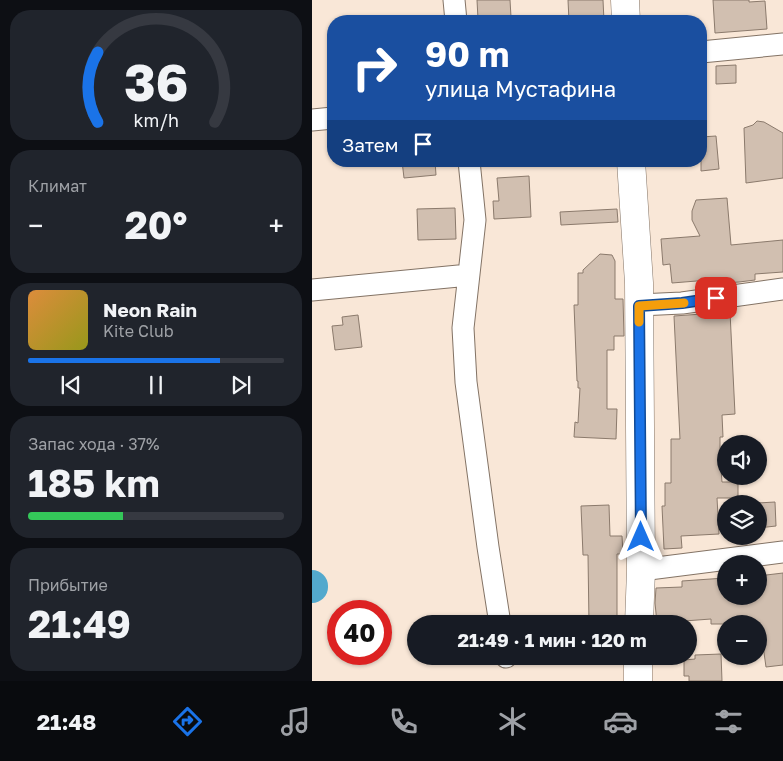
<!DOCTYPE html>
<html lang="ru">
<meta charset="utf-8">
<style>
:root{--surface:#171b24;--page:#20242c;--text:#f1f3f6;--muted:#9ea1a6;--line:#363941;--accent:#1a73e8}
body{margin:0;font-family:"Golos Text",sans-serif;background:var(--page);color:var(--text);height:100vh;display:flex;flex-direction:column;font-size:19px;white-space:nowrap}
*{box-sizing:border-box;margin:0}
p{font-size:16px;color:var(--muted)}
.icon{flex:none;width:28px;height:28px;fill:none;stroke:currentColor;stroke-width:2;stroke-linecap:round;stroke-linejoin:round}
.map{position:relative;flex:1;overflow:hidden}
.details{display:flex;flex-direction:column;gap:10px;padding:10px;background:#0d0f14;width:312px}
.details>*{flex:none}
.hud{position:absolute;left:15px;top:15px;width:380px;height:152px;border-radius:20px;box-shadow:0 1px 4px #0004;background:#1a4fa0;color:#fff;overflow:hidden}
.fabs{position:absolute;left:405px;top:435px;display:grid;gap:10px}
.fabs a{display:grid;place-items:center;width:50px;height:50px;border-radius:50%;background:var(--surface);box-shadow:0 1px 4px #0004;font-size:25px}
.speed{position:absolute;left:15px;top:600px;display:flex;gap:10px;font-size:25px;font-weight:700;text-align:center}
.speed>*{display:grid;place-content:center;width:65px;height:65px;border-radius:50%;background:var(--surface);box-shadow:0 1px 4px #0004;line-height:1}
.speed .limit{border:8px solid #d22;background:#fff;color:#111}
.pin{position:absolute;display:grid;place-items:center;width:42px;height:42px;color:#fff;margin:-21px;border-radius:10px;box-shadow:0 2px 8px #0006}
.me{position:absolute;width:55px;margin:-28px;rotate:0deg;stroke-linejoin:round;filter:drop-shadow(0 0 4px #0008)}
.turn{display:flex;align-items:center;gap:18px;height:105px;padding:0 15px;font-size:22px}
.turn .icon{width:65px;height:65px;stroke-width:2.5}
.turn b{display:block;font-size:35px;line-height:42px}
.then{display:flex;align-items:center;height:48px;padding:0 15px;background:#0003;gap:10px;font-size:19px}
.big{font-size:38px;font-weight:700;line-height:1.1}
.details .widget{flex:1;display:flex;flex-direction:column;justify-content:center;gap:8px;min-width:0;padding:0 18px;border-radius:20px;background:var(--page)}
.details .dial{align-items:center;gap:0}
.dial svg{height:130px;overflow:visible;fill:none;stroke:var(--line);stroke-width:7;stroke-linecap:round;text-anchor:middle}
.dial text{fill:var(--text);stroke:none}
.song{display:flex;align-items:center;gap:15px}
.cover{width:60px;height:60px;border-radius:8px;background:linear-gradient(135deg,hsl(30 70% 55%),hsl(60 70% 35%))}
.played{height:5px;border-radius:2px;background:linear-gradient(90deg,var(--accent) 75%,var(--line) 75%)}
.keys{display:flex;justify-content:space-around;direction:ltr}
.heat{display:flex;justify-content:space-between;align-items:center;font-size:28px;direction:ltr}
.charge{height:8px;border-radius:4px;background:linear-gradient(90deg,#34c759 37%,var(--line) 0)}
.trip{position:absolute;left:95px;top:615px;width:290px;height:50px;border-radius:25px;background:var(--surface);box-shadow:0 1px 4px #0004;font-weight:700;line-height:50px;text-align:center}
.menu{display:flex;height:80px;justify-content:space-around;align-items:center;background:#090b0e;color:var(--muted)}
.menu .icon{width:35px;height:35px}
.menu .on{color:var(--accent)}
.menu b{font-size:22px;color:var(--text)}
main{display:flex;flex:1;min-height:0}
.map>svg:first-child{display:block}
</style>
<main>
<section class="details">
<div class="widget dial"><svg viewBox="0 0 100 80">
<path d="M14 69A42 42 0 1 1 86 69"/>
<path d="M14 69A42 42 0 0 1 14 26" stroke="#1a73e8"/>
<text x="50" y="56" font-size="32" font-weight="700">36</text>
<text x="50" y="72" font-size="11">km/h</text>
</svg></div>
<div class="widget"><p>Климат</p>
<div class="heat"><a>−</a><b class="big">20°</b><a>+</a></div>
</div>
<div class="widget">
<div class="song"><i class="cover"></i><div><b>Neon Rain</b><p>Kite Club</p></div></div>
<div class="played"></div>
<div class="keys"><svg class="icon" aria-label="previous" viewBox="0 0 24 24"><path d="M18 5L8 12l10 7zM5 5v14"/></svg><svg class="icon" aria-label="pause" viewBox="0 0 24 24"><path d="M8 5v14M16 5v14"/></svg><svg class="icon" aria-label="next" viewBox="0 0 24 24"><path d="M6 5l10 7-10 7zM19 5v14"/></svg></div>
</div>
<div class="widget"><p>Запас хода · 37%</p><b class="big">185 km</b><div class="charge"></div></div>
<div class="widget"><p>Прибытие</p><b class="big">21:49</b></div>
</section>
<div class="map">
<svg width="471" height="681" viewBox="0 0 471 681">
<rect width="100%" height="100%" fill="#f9e7d7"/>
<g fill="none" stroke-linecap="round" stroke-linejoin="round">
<path stroke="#53a9cd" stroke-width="32" d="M0,586v1"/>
</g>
<path fill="#d1bfb0" stroke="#8b7a6c" d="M165,0h33l1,17 -33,2z
M256,0h35l1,21h-35z
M401,0h36v2l16,-1 2,28 -52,4z
M424,65v18l-20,1v-18z
M445,121l7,1 19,11v45l-37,5 -2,-55 9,-3z
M404,136l3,33 -18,2v-34z
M90,161h33l1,14 -32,3z
M217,176l2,41 -37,2 -1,-18h6l-2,-23z
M415,198l4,47 52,-5v32l-28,2v6l-16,2 -30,2v-4l-37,3 -2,-19 -7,1 -2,-26 39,-3 -8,-16v-9l4,-11z
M143,208l1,31 -38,1 -1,-31z
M305,209l1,13 -57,3 -1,-13z
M288,254l12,1 3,6v38h8l1,37h-10v14h-7v59h10l-1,30 -42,-2 1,-15 3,1 2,-35h-2v-7h-1l-3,-76h4v-32h5v-3z
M418,312l5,102 -13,1 1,22h-3v21l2,24h16v16h-21l2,36 -38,2 1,12 -18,1 -2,-43h3v-23h6v-44h9l-6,-123z
M46,315l4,32 -27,3 -3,-24 11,-1 -1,-8z
M463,502l1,24 -18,2v-25z
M297,505l1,31h12l1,18h-6v70h-28l-1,-69h-5l-2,-49z
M471,573v92l-17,2 -6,-43h-49v-5l-54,4 -2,-20 1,-15 26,-1v-6l43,-3 1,18h32v-20z
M409,654l1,27h-33v-5h-5v-16l11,-1v-4z"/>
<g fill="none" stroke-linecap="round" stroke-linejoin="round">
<defs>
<path id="street" d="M142,0l2,21
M389,52l82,-8
M0,120l21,-2
M157,161l6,59 -12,108 3,54 22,165 12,77
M0,290l157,-15
M327,305l43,-2 101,-14
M329,570l142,-18
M194,656v1"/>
<path id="secondary" d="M313,0l1,21
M319,161l8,122 2,287 -2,54
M326,681v-25"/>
</defs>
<use href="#street" stroke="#837365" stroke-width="23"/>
<use href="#secondary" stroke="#837365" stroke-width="29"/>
<use href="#street" stroke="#fff" stroke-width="21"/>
<use href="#secondary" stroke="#fff" stroke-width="28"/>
</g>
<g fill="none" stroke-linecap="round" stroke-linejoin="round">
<defs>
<path id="route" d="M329,537l-2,-231 43,-3 34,-5"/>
</defs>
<use href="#route" stroke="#114b97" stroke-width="12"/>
<use href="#route" stroke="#1a73e8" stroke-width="9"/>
<path stroke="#f59e0b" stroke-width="9" d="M327,322v-16l45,-3"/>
</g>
</svg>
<div class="fabs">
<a><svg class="icon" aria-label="sound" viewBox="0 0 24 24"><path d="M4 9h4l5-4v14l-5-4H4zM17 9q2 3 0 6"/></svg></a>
<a><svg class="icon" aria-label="layers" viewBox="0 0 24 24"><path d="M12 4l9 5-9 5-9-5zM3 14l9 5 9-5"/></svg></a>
<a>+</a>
<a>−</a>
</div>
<div class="speed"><div class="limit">40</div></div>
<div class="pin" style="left:404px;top:298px;background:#d93025"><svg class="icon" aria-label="arrive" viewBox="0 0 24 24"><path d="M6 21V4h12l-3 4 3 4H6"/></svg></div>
<svg class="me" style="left:329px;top:537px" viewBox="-20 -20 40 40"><path d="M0-17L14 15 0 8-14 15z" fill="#1a73e8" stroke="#fff" stroke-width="4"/></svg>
<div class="trip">21:49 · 1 мин · 120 m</div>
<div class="hud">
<div class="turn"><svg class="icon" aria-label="right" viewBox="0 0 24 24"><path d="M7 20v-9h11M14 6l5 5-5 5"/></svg><div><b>90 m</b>улица Мустафина</div></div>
<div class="then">Затем<svg class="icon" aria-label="arrive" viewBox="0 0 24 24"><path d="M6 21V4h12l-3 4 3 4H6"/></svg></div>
</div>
</div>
</main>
<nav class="menu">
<b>21:48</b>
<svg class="icon on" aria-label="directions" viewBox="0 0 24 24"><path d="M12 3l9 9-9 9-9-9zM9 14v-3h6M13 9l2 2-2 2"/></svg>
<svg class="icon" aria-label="music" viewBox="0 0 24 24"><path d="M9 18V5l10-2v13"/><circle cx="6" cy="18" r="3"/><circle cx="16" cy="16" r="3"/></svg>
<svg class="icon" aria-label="phone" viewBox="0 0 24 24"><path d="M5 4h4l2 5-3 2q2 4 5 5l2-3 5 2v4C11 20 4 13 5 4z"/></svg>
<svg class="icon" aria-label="climate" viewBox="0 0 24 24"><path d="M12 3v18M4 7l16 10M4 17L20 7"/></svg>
<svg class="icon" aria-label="car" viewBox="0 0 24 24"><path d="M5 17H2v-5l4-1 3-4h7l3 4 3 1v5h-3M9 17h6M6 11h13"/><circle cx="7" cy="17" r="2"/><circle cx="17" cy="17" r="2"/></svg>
<svg class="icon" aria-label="filters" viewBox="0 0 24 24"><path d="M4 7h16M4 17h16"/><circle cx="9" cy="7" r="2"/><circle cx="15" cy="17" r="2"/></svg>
</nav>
